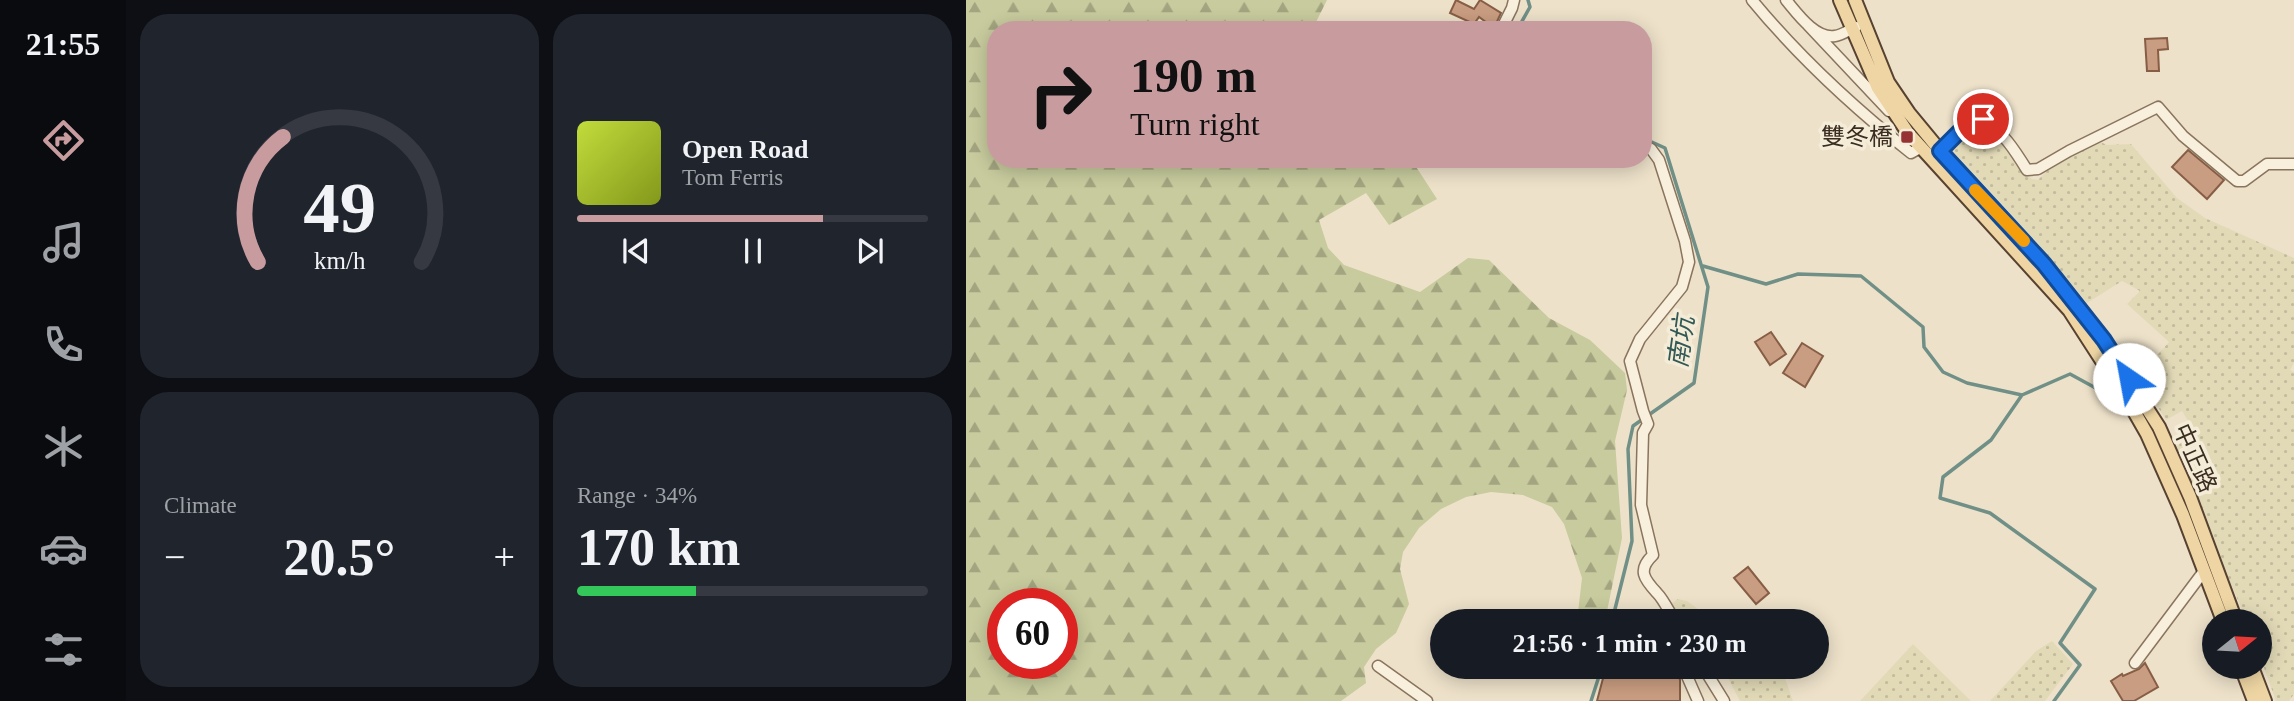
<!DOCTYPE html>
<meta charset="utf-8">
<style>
:root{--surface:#171b24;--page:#20242c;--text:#f1f3f6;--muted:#9ea1a6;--line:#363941;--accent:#c89c9f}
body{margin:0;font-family:"Times New Roman","Noto Sans TC",serif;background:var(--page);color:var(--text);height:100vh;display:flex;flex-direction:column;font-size:26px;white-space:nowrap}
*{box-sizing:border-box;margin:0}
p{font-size:23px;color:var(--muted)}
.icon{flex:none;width:38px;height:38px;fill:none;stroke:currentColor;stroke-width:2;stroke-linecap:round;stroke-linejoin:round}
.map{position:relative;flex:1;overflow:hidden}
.details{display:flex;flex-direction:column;gap:14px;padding:14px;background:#0d0f14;width:840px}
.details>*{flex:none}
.banner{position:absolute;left:21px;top:21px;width:665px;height:147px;border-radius:28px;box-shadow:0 4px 18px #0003;background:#c89c9f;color:#111;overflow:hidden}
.needle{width:46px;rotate:72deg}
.tools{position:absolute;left:1236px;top:609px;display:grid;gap:14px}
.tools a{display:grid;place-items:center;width:70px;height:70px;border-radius:50%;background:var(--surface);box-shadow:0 4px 18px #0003;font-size:35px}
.speed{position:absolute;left:21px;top:588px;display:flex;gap:14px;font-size:35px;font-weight:700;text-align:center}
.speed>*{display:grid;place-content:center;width:91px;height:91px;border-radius:50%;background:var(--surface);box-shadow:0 4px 18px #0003;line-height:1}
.speed .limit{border:10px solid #d22;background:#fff;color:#111}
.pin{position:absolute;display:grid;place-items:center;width:60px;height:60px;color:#fff;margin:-30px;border:4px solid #fff;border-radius:50%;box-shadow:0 2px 7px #0007}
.me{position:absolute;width:77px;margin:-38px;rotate:327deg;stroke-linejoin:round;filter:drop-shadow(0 0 5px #0008)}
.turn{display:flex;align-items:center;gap:24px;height:147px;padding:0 28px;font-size:32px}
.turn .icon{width:91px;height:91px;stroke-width:2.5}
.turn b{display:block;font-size:49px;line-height:60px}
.big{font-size:52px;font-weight:800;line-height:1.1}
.details .widget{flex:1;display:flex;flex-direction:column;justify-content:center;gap:10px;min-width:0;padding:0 24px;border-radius:28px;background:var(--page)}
.details .dial{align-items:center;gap:0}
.dial svg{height:182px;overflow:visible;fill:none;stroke:var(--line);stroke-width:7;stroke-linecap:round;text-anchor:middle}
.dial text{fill:var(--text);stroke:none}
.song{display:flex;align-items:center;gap:21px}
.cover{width:84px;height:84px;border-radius:10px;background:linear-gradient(135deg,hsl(70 70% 55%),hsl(70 70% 35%))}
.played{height:7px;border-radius:4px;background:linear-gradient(90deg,var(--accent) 70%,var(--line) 70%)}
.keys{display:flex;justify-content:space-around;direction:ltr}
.heat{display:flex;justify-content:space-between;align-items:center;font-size:38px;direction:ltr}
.charge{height:10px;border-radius:5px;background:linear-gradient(90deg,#34c759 34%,var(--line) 0)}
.details .tiles{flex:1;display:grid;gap:14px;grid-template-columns:repeat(2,1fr)}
.trip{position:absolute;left:464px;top:609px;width:399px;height:70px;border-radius:35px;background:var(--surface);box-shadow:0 4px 18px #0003;font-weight:800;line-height:70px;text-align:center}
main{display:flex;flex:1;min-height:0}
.tabs{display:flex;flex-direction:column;width:126px;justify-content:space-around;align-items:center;background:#090b0e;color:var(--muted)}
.tabs .icon{width:49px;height:49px}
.tabs .selected{color:var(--accent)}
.tabs b{font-size:32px;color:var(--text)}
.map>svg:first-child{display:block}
</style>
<main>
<nav class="tabs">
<b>21:55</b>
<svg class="icon selected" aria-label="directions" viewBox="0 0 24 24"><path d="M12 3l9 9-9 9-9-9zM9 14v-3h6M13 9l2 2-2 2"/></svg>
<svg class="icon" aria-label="music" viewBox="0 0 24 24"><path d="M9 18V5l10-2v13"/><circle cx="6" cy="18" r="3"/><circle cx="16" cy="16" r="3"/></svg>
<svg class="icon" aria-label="phone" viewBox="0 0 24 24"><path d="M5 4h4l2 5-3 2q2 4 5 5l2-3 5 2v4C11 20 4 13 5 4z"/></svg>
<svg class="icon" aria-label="climate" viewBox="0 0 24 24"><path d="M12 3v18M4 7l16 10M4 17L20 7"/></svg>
<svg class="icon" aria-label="car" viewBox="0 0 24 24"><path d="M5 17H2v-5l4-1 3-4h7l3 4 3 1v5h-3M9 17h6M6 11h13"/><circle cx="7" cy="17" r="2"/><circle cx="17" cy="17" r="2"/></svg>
<svg class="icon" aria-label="filters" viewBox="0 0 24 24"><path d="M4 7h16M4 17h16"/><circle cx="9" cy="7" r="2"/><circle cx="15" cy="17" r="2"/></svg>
</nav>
<section class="details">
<div class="tiles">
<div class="widget dial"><svg viewBox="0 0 100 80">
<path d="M14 69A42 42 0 1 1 86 69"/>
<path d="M14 69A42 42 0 0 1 25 14" stroke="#c89c9f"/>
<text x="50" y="56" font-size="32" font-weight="700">49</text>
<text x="50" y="72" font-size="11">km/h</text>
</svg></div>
<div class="widget">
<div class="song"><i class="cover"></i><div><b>Open Road</b><p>Tom Ferris</p></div></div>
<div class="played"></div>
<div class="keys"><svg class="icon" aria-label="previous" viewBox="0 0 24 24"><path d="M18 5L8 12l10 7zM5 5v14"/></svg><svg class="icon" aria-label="pause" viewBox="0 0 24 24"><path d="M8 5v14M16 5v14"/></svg><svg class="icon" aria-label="next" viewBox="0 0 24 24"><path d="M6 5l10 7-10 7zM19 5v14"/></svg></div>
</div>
<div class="widget"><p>Climate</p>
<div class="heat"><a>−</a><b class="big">20.5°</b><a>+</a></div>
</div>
<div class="widget"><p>Range · 34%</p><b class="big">170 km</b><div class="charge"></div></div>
</div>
</section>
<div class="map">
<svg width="1328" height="701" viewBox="0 0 1328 701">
<defs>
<pattern id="farmland-dots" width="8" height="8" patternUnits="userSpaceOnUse" patternTransform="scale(1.75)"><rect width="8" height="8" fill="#e2dab7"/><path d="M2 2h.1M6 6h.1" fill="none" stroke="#c3bb9d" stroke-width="1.8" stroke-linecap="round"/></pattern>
<pattern id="forest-firs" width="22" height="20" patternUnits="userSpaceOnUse" patternTransform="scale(1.75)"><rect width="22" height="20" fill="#c7cb9d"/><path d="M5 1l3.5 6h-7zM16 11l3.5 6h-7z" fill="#a3a580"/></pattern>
</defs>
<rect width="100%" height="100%" fill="#ede1c9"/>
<path fill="url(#farmland-dots)" d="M1016,124l6,3 20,19 20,30 4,3 6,1 19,-19 39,-21 11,5 24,-1 46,54 28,20 89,40v105l-4,7 4,2v322l-5,7h-13l-17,-47v-33h-12l-51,-117 -20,-57 19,-15 -13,-21 -16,9 -28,-44 31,-34 -42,-38 13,-13 -18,-10 -35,22 -44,-54 -91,-99 21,-24z
M712,599l9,2 26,19 38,1h-69l-10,-18z
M1086,641l21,23 -28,37h-55l46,-50z
M947,644l58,57h-111z
M742,667h73l12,34h-53l-13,-25h-14z"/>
<path fill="url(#forest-firs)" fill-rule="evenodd" d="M0,0h361l-15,30h-316v129h415l26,40 -48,26 -23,-32 -47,27 9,28 16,17 76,27 48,-34 21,2 60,58 41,22 35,33 2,17 -12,51 7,97 -17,83h-28l5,-43 -18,-54 -12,-17 -29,-12 -32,-3 -25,5 -25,12 -22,19 -16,24 -3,17 9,35 -13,29 -20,16 -12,18 2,16 -25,18h-375zM37,604h59v59h-59z"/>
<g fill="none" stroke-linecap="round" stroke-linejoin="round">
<path stroke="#709087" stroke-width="3.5" d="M551,30l13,-23 -2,-7
M737,266l63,18 32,-10 63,2 62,51 1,20 19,25 24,11 55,12 -31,45 -48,37 -3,21 50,15 105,76 -35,54 20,22 -26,36
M1056,395l48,-21 33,18
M646,621l20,-80 -4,-92 5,-23 61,-43 14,-96 -43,-139 -22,-10
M625,701l11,-34"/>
</g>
<path fill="#c99d81" stroke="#875e45" stroke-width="2" d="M490,0l18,9 6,-9 21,13 -7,15 -15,-11 -5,7 -24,-11z
M1201,38l1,11 -10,1 1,21h-12l-2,-32z
M1222,150l36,30 -17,19 -35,-32z
M805,332l15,22 -16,11 -15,-23z
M836,343l21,13 -18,31 -22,-14z
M782,567l21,26 -13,11 -22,-26z
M1179,663l13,24 -24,14h-11l-12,-20 11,-7 1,2 16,-7z
M640,667h70l4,13v21h-83z"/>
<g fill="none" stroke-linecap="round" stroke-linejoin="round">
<defs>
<path id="minor" d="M786,0c47,57 101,107 159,153l9,-5
M820,0c11,13 29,39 49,36 7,-1 14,-6 21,-9
M842,25l81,86
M535,30l11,-22 2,-8
M677,145l8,4 8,11 26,81 4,21 -7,25 -42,52 -10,22 13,50 5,13 -5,9 -2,72 12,50c-16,15 -9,24 4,38 7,7 12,19 18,28
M974,151l30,-30 13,-2c20,13 31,30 44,51l11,-1 31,-18 89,-44 25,29 54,45h7l23,-17h27
M1169,663l69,-92
M412,666l49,35
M717,667l15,34
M737,667l21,34"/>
<path id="major" d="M874,0l38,88 30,45 161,177 62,96 16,28 36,81 40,106
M889,0l33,82 21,31 43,52 101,111 50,64 56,87 31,70 46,124
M1275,667l13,34
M1286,667l13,34"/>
</defs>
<use href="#minor" stroke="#89745e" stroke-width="13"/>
<use href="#major" stroke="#574232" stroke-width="16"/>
<use href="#minor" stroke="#f8efdc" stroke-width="10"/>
<use href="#major" stroke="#eed5a3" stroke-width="12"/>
</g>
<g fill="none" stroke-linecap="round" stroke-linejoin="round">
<defs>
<path id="route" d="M1017,119l-13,2 -30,30 104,113 60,76 25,39"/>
</defs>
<use href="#route" stroke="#114b97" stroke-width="18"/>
<use href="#route" stroke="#1a73e8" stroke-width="12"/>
<path stroke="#f59e0b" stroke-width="12" d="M1009,190l49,51"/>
</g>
<rect fill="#963134" stroke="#f5ecd8" stroke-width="2.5" x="934" y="130" width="14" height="14" rx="3.5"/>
<g text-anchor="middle" stroke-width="7" stroke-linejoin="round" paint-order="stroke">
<g font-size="24" fill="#3a2d21" stroke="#f5ecd8" text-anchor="end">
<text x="927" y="145">雙冬橋</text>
</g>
<g font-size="24" fill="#3a2d21" stroke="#f5ecd8">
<text transform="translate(1229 458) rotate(66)" y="8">中正路</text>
</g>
<g font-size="26" font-style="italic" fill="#315956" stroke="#f5ecd8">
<text transform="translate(715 342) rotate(-82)" y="9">南坑</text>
</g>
</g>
</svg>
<div class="tools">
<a><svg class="needle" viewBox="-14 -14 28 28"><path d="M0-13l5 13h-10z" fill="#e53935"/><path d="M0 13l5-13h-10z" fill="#9ea1a6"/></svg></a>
</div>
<div class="speed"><div class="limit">60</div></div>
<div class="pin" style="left:1017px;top:119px;background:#d93025"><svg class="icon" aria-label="arrive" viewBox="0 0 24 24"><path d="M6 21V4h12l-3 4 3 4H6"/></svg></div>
<svg class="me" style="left:1163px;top:379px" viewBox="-20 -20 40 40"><circle r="19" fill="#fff"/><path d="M0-13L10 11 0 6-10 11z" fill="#1a73e8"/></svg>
<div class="trip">21:56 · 1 min · 230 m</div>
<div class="banner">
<div class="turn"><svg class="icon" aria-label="right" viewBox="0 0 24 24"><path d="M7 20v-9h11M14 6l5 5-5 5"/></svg><div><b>190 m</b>Turn right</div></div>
</div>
</div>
</main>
